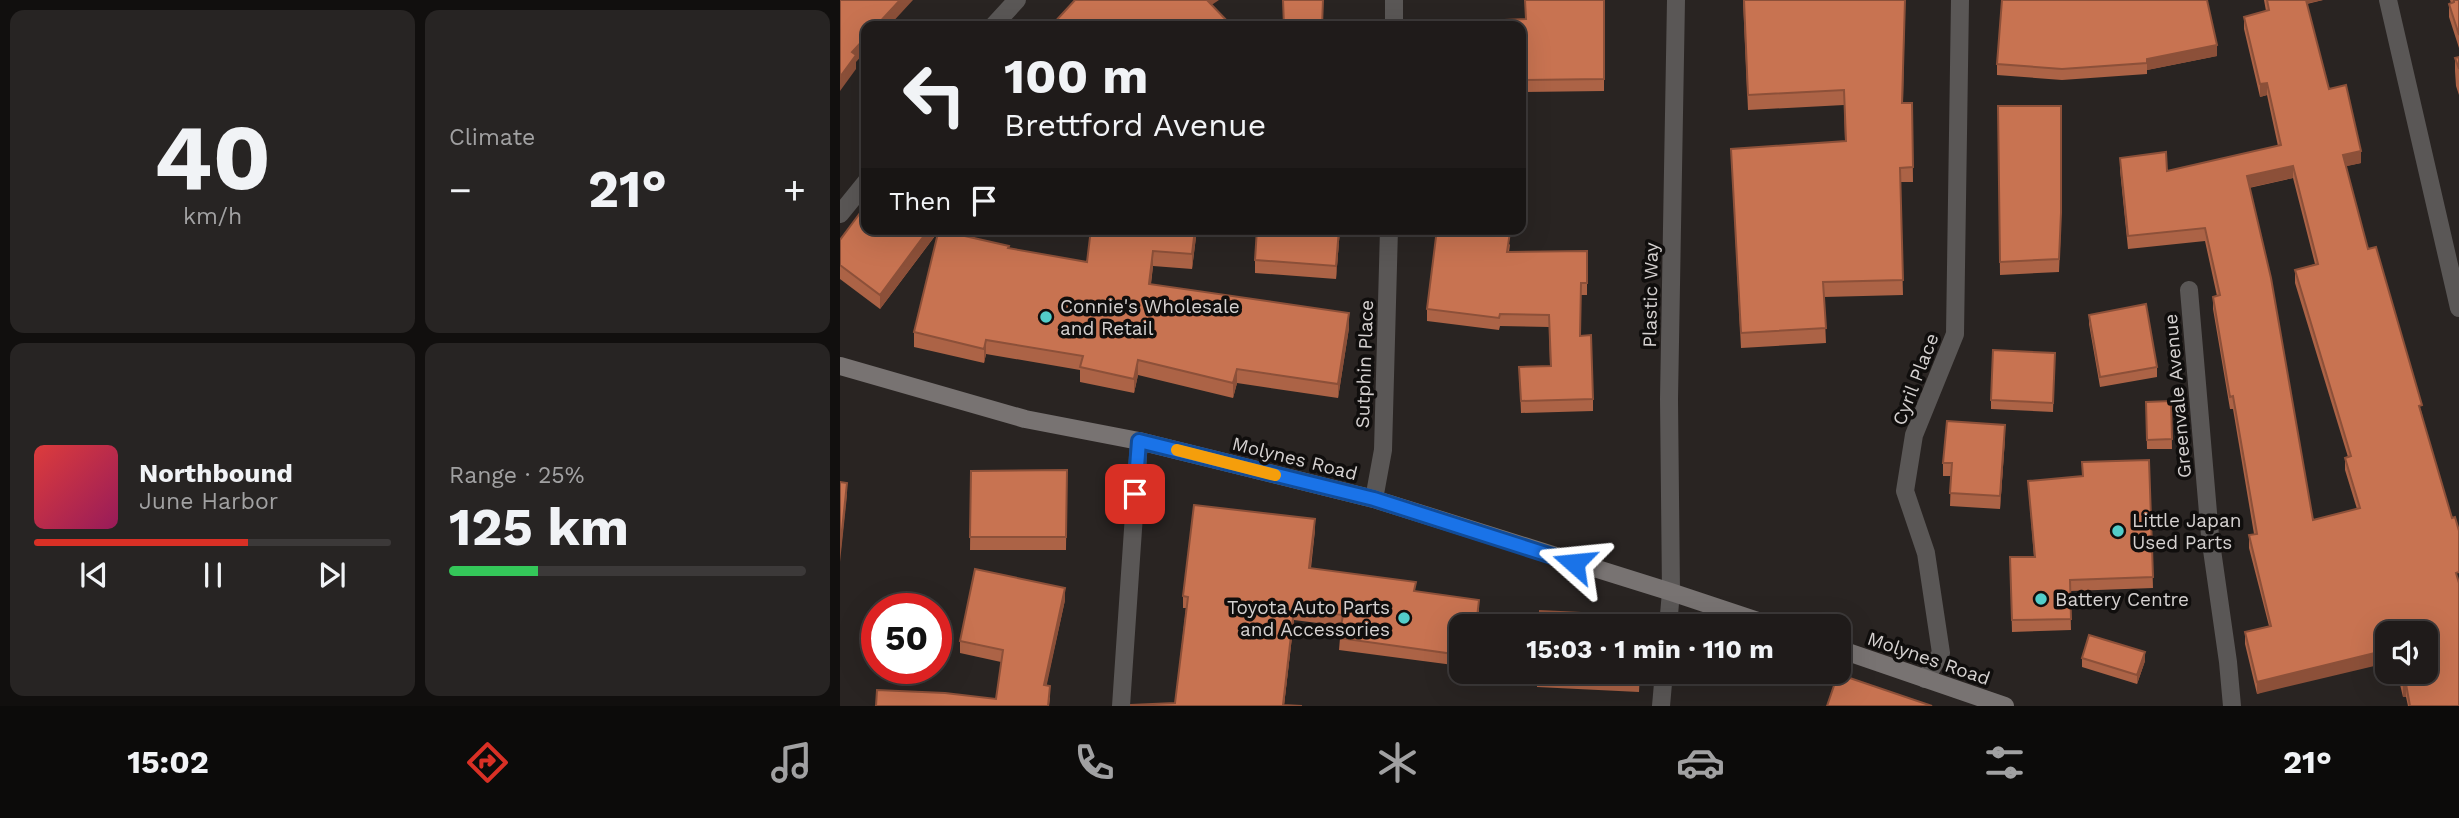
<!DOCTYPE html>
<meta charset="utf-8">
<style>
:root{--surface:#1f1b1a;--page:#272423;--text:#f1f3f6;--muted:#a1a1a2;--line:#3c3939;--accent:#d93025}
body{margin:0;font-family:"Work Sans",sans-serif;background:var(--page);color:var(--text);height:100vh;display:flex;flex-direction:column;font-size:26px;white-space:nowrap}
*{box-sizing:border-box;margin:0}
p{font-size:23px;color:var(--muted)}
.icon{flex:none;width:38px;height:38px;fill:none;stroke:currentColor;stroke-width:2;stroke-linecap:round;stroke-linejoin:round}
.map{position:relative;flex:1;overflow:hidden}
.sheet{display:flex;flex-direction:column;gap:10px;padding:10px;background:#110f0e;width:840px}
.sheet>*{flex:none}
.banner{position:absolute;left:21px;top:21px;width:665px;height:214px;border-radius:14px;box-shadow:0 7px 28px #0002,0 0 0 2px var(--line);background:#1f1b1a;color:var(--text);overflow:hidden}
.tools{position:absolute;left:1535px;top:621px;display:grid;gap:14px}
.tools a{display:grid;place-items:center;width:63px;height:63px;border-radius:14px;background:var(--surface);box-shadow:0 7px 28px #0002,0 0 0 2px var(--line);font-size:35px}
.speed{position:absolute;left:21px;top:593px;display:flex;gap:14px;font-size:35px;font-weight:700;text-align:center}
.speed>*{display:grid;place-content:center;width:91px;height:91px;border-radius:50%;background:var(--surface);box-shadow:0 7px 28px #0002,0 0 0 2px var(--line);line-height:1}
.speed .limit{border:10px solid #d22;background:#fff;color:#111}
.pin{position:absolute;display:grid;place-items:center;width:60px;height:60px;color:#fff;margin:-30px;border-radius:14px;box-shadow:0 4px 10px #0006}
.me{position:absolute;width:77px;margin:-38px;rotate:288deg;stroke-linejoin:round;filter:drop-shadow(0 0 5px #0008)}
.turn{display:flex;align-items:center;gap:24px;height:147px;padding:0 28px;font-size:32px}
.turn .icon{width:91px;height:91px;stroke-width:2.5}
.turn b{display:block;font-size:49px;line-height:60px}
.then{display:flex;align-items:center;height:66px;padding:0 28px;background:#0003;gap:14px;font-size:26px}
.big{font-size:52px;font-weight:700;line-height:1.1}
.sheet .tile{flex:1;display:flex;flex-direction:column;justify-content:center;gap:10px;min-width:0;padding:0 24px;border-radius:14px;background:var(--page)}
.sheet .dial{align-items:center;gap:0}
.dial b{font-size:91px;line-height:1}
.song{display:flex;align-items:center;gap:21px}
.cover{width:84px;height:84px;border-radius:10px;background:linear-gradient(135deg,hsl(0 70% 55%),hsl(330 70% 35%))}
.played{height:7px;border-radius:4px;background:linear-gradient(90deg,var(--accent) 60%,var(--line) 60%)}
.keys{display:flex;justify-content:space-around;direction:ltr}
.heat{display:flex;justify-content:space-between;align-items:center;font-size:38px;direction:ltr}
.charge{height:10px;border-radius:5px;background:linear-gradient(90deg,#34c759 25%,var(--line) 0)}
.sheet .tiles{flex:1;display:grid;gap:10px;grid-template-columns:repeat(2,1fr)}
.trip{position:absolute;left:609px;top:614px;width:402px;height:70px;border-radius:14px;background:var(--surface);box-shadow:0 7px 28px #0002,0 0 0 2px var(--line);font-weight:700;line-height:70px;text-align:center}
.menu{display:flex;height:112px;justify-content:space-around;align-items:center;background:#0c0b0a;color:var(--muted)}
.menu .icon{width:49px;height:49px}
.menu .active{color:var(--accent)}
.menu b{font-size:32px;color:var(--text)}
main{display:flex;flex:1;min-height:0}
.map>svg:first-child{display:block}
</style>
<main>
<section class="sheet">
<div class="tiles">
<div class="tile dial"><b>40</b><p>km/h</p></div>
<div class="tile"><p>Climate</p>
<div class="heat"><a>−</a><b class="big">21°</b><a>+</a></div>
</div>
<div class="tile">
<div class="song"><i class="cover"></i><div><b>Northbound</b><p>June Harbor</p></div></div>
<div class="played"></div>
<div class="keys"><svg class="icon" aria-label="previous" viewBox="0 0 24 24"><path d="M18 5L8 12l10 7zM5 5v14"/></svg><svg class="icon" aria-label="pause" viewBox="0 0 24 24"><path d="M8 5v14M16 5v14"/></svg><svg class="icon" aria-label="next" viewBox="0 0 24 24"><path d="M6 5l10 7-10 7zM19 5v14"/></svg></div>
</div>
<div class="tile"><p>Range · 25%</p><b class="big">125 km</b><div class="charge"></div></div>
</div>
</section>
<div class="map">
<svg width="1619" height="706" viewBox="0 0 1619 706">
<rect width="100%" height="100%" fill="#292422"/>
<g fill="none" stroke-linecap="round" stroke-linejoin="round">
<path stroke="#5a5756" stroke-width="18" d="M1548,0l71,308
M153,26l24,-26
M554,26v-26
M0,214l26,-32
M1349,290l21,246 18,126 4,44
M534,499l9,-49 6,-221
M828,626l3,-34 -2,-193 7,-399
M1085,679l16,-26 -15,-100 -21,-62 9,-56 41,-101 5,-334
M281,706l18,-265
M821,706l3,-34"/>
<path stroke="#787372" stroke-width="18" d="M0,366l185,53 114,22 235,58 297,93 102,34
M999,649l166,57"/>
</g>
<path fill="#ac6346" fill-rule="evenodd" d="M764,0v91l-83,1v-66l4,-7z
M903,0h162l-2,103h9l1,79h-13l3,113 -79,2 2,46 -85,5 -10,-199 114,-8 -1,-36 -96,5z
M1424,0h59l-16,4 22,85 32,74 -15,3 22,83 54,165 37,292h-51l-2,-9h-3l-6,-25h29v-38l-169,60 -12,-50v-12l24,-6 -20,-78v-13l5,-1 -21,-125h-3l-17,-100v-12l4,-1 -12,-55 -77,8 -8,-79v-12l47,13 111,-25 -11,-51 -7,2 -16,-68v-12l22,-6zM1453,178l22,86 -20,6v13l53,174 -3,1v12l12,39 -44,11 -64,-332z
M1610,0h9v48l-10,-31v-13l2,-1z
M1377,56l-70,14v4l-85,6 -65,-5v-11z
M1619,57v38l-3,-9 -1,-15v-13z
M1158,106h63v120l-2,46 -59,3z
M26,229h114l-6,9 35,10 78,14 110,-33 -5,40 -39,-3 -2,18 198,44 -11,70 -101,-15 -4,15 -95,-23 -4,18 -54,-11v-12l-94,-16 -2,9 -70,-16v-15l24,-100 -58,77 -40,-30v-39z
M500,229l-4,50 -81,-6v-13z
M670,244l-1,8 78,-1v44h-6l-1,41 13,63v12l-72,2 -2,-46 31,-1 -1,-39 -49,-1 -1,4 -72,-9v-12z
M1249,315l68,52v10l-57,10 -11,-63z
M1215,353l-2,59 -62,-3v-9z
M1331,401l1,48h-25l-1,-47z
M1165,438l-5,71 -50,-3 1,-30h-8v-13z
M1309,460l4,128 -83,3 1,39 -59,2 -2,-75h24l-6,-76 54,-5z
M227,470l-1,80h-96l1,-79z
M475,530l-4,38 105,23 63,20 -18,15v40l-122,-16 2,-24 -47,-6 -10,85 -109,-2 11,-95h-3v-12z
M225,600l-19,86 4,12 -1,8h-173l120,-7 5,-37 -41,-9v-12z
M1242,658l63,3 -8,23 -55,-17z
M697,672h103l-1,20 -102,-5z"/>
<path fill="#8c5039" d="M60,0h13l-24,26h-13z
M364,0h15l-15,10z
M1464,0h19l-19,4z
M26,37v14l-10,11v7l-16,22v-14l12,-25z
M1377,45v11l-70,14v-11z
M1427,83v12l-7,2v-13z
M1521,151v12l-18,4v-12z
M1453,166v12l-46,10v-12z
M89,229h11l-60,80v-14z
M130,229h10l-15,21v-14z
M355,229h2l-5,40v-15z
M499,229h1l-4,50v-13z
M313,251v15l-4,32v-14z
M509,313v15l-11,70v-14z
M146,340v14l-2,9v-14z
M298,360v15l-4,18v-14z
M397,369v14l-4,15v-15z
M1165,425v13l-5,71v-13z
M7,483v13l-7,66v-13z
M475,519v11l-6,49v-11z
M225,588v12l-21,98v-13z
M639,600v11l-2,15h-1z
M454,609v11l-10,86h-1z
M1547,650v13l-130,31v-12z
M1305,652v9l-8,23v-9z
M1566,684v13h-3v-12z"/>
<path fill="#c87351" stroke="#8c5039" stroke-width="2" fill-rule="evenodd" d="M0,0h60l-24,26h-10v11l-14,15 4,3 -16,22z
M235,0h132l25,26h-181z
M443,0h40l-1,26h-38z
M685,0h79v79l-83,1v-54h-81v-3l86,-4z
M904,0h161l-3,103h10l1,64 -13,1 3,112 -80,2 3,46 -85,5 -10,-184 115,-8 -2,-51 -96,5z
M1162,0h205l10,45 -70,14v4l-85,6 -65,-5z
M1427,0h39l23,89 17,-4 15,66 -18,4 25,94 8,-2 46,158 -3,1 33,112 3,-1 4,14v41l-3,1 3,10v123h-49l-4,-22 -3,1 -3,-13h26v-38h-39v16l-130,32 -12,-50 26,-6 -22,-91 8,-1 -24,-138 -3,1 -17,-100 7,-2 -15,-67 -77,8 -8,-78 46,-6 1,19 114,-26 -14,-62 -7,1 -16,-67 25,-7zM1453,166l25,98 -23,6 56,186 -6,2 15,50 -47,12 -42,-242 -24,-102z
M1614,0h5v35l-10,-31 5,-2z
M1619,57v12l-4,-11z
M1158,106h63v107l-2,46 -59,3z
M26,205v24h63l-49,66 -40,-30v-25z
M99,229h31l-5,7 44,10 -1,2 79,14 4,-33h104l-3,25 -39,-3 -4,33 200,29 -11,71 -101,-15 -4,14 -95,-23 -4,19 -54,-12 3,-11 -97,-16 -2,9 -70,-17z
M417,229h82l-3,37 -81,-6z
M597,229h51l22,3 -3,20 80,-1v32h-6l-1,53 11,-1 2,64 -72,2 -2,-34 32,-1 -2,-51 -49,-1 -1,4 -72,-9z
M1306,304l11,63 -57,10 -11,-62z
M1153,350l62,3 -2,50 -62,-3z
M1331,401l1,38 -25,1 -1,-38z
M1107,421l58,4 -5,71 -50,-3 2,-30h-9z
M1309,460l4,117 -83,3 1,39 -59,1 -2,-63h25l-7,-76 55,-5 -1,-14z
M227,470l-1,67h-96l1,-66z
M0,482l7,1 -7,66z
M354,505l121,14 -6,49 107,14 -2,9 65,9 -3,26h-15v29l-122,-17 4,-23 -49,-6 -11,96 19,1h-171v-1l44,-2 13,-106 -5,-1z
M135,569l90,19 -21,97 6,1 -2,20h-172l1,-16 68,3 51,6 7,-49 -43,-9z
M700,611l102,5 -1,10h-102z
M1249,635l56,17 -8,23 -55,-17z
M719,672h80v4z
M998,674l94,32h-105z"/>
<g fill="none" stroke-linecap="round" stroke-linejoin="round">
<defs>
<path id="route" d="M295,494l4,-53 235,58 200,64"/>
</defs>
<use href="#route" stroke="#114b97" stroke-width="18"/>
<use href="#route" stroke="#1a73e8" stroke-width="12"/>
<path stroke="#f59e0b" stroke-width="12" d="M337,450l98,25"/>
</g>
<g fill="#53cdc9" stroke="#100e0d" stroke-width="2.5">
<circle cx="206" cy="317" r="7"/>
<circle cx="1278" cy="531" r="7"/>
<circle cx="1201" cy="599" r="7"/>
<circle cx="564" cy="618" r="7"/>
</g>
<g text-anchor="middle" stroke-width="7" stroke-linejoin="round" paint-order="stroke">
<g font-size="19" fill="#d5d1d0" stroke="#100e0d">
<text transform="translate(810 295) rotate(-89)" y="7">Plastic Way</text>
<text transform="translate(524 364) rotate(-88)" y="7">Sutphin Place</text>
<text transform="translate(1075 379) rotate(-69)" y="7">Cyril Place</text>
<text transform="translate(1337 396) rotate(-95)" y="7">Greenvale Avenue</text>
<text transform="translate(455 458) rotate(14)" y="7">Molynes Road</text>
<text transform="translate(1089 658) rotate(19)" y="7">Molynes Road</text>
</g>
<g font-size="19" fill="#d5d1d0" stroke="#100e0d" text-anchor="start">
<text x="220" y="313">Connie's Wholesale<tspan x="220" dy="22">and Retail</tspan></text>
<text x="1292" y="527">Little Japan<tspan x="1292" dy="22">Used Parts</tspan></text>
<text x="1215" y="606">Battery Centre</text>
<text x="550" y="614" text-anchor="end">Toyota Auto Parts<tspan x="550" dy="22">and Accessories</tspan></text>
</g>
</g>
</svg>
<div class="tools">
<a><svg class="icon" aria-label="sound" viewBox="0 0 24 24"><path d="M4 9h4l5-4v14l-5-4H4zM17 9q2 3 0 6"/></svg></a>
</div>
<div class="speed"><div class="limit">50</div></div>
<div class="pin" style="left:295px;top:494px;background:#d93025"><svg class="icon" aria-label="arrive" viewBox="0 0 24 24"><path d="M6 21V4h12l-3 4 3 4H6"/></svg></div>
<svg class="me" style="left:734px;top:563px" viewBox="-20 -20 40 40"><path d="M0-17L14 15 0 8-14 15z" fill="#1a73e8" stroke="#fff" stroke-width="4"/></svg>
<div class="trip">15:03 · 1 min · 110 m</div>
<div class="banner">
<div class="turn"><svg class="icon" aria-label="left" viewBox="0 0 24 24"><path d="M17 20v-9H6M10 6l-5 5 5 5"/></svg><div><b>100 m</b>Brettford Avenue</div></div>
<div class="then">Then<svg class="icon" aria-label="arrive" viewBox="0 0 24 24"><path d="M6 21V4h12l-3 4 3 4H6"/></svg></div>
</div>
</div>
</main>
<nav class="menu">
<b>15:02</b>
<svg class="icon active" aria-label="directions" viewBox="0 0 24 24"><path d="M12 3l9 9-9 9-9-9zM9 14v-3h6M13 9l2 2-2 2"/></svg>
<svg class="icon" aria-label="music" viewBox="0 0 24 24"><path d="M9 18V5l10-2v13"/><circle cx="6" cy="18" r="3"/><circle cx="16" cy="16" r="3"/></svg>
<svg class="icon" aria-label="phone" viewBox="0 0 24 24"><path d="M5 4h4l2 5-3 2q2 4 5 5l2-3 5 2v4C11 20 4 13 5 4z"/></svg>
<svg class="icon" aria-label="climate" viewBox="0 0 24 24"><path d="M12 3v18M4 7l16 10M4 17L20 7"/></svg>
<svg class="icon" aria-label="car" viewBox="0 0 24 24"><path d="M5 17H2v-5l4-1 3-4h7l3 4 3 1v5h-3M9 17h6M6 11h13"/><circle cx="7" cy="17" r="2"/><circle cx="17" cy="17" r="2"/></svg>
<svg class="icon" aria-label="filters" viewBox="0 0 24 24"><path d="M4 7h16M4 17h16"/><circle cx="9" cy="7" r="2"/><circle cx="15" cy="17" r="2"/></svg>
<b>21°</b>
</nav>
